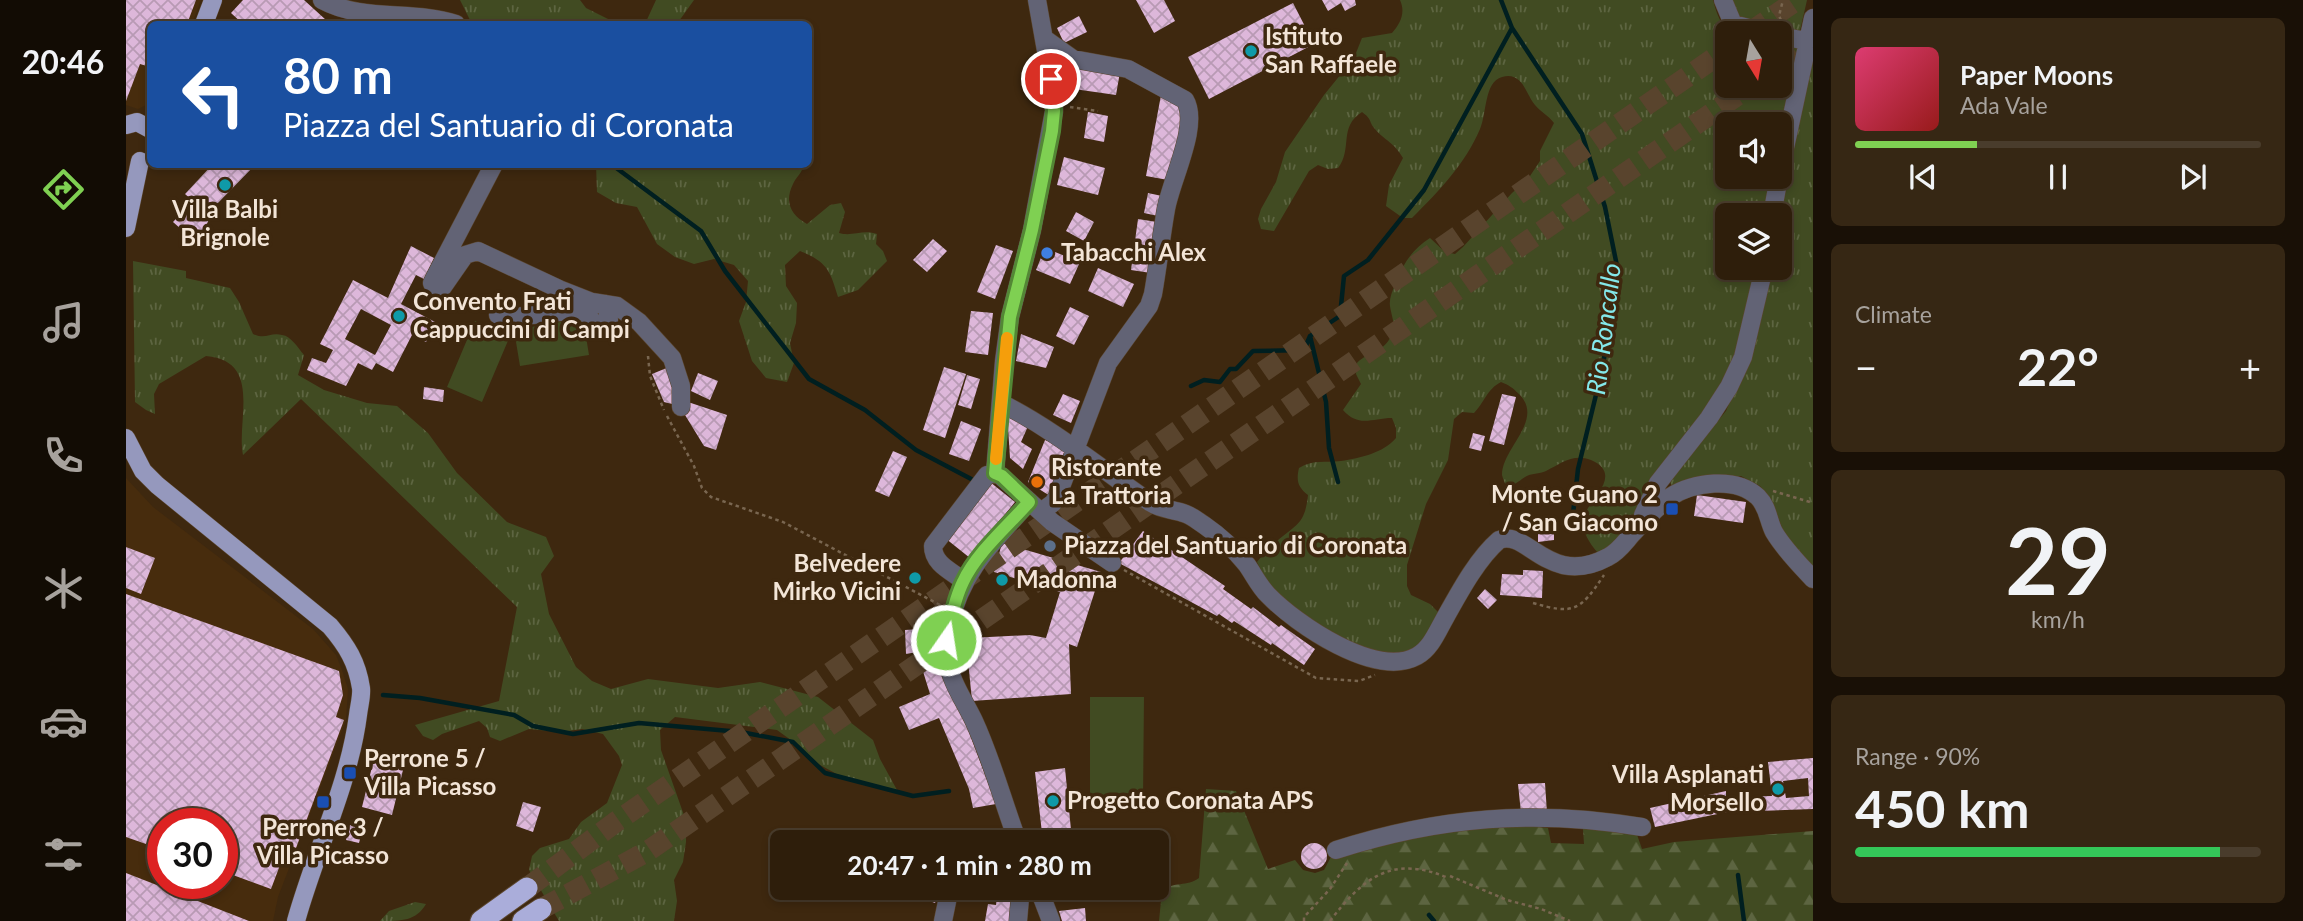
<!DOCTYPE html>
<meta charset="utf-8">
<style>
:root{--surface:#2e1e0b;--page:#362714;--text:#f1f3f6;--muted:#a7a29d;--line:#493c2c;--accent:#7fd052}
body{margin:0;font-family:Lato,sans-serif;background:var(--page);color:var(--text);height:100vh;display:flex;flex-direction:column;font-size:26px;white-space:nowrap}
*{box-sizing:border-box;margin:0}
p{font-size:23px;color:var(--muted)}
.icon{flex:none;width:38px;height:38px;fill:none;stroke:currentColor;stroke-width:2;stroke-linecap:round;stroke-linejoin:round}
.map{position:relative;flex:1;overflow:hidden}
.details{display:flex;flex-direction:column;gap:18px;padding:18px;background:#191006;width:490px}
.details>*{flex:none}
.banner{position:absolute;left:21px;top:21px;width:665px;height:147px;border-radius:10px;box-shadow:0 4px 10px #0003,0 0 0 2px var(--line);background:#1a4fa0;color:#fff;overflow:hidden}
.needle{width:46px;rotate:169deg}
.fabs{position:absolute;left:1589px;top:21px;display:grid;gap:14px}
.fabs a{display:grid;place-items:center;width:77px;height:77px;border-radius:10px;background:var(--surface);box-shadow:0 4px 10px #0003,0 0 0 2px var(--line);font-size:35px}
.speed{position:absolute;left:21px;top:808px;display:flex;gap:14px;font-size:35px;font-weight:700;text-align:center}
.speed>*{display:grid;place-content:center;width:91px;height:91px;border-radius:50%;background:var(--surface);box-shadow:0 4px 10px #0003,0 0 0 2px var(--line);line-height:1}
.speed .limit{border:10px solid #d22;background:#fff;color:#111}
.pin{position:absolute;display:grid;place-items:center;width:60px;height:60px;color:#fff;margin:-30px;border:4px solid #fff;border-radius:50%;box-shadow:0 2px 7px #0007}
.me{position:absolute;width:77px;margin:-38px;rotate:13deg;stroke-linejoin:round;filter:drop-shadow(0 0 5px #0008)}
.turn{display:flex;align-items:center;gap:24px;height:147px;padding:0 21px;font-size:32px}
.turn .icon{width:91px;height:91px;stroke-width:2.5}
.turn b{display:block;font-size:49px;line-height:60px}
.big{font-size:52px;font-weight:700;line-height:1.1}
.details .card{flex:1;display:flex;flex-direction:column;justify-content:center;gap:10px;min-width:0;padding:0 24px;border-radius:10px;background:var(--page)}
.details .dial{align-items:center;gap:0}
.dial b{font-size:91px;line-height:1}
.song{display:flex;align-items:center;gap:21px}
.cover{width:84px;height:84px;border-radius:10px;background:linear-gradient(135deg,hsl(340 70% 55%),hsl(0 70% 35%))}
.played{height:7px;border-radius:4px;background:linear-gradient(90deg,var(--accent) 30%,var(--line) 30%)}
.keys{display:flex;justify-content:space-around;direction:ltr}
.heat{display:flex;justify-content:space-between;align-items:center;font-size:38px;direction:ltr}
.charge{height:10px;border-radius:5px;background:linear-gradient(90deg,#34c759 90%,var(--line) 0)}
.trip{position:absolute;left:644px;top:830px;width:399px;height:70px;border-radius:10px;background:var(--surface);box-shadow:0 4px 10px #0003,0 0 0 2px var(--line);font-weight:700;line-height:70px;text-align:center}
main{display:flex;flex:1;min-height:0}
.tab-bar{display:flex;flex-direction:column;width:126px;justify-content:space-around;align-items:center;background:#120c04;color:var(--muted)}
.tab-bar .icon{width:49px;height:49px}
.tab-bar .current{color:var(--accent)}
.tab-bar b{font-size:32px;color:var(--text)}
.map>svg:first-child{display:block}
</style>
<main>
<nav class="tab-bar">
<b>20:46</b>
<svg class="icon current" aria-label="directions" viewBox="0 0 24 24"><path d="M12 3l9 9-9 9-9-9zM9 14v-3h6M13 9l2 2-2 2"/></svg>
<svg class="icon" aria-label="music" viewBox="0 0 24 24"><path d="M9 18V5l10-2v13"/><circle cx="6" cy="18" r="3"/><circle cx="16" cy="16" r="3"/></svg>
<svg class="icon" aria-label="phone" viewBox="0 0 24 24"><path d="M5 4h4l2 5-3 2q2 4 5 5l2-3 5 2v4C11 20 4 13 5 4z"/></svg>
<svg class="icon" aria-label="climate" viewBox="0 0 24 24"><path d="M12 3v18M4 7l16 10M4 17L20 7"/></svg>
<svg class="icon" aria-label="car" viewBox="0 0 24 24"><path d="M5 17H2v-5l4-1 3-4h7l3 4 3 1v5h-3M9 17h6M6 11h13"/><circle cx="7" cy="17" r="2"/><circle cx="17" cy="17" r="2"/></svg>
<svg class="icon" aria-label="filters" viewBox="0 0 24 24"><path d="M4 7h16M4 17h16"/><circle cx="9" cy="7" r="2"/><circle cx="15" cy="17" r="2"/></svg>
</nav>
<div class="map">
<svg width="1687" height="921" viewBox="0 0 1687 921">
<defs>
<pattern id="grass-tufts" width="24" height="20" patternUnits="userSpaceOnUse" patternTransform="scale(1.75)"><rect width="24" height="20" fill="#414b22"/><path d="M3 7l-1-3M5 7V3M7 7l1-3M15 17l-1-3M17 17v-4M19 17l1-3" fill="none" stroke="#5d6541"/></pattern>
<pattern id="forest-firs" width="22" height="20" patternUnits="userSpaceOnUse" patternTransform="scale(1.75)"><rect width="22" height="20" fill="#414b22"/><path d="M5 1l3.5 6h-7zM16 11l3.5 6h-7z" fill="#5d6541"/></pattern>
<pattern id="building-cross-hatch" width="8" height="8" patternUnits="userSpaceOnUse" patternTransform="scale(1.75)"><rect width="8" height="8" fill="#ddb7da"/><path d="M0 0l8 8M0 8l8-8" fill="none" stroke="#b89ab4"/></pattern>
</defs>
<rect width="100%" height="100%" fill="#3e280f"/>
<path fill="#472c0d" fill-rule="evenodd" d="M0,0h75l-9,24h-42v79l-12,6 -12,-4z
M0,478l27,29 160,122 23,26 6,15 6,19 -2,31 -68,177 -5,24h-147zM37,824h59v60h-59z"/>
<path fill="url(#grass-tufts)" d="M334,0h120l6,8 32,16h-138l-10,-4z
M530,0h38l-15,21v3h-34z
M1274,0h313c4,14 7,26 21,33h-7v53h53v-47l17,6v9l-17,78v-8h-53v53h44l-7,38h-37v53h28l-7,40 -14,48 -20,45 -51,62 -27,58 -35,35c-9,-9 -20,-24 -18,-38 3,-15 43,-43 8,-58 -18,-7 -31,4 -45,11 -7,3 -15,2 -21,6 -8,5 -9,8 -19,9 -1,-3 -3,-7 -4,-11 0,-27 43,-55 17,-81 -6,-6 -10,-9 -18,-12 -14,7 -17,21 -27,31l-12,-1 -8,7 -6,41 -22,44 -19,61v21l4,9 19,9 8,8v11l-13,23 -37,13c-30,-13 -96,-42 -115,-68 -6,-8 -11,-19 -16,-29 6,-7 12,-15 20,-21 20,-17 28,-17 31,-46 -10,-8 -12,-14 -9,-27 14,-9 27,-5 42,-7 20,-3 42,-8 55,-23v-10l-4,-10c-20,0 -33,10 -49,-8l18,-26 -5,-10 1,-11c10,-11 25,-10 33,-25 7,-12 2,-19 0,-32 -1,-7 2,-14 5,-21 8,-20 15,-34 35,-47l15,14 10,2 8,-7 49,-54 16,-14 12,-18v-10l14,-28c-6,-8 -13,-11 -19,-18 -9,-10 -12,-34 -33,-28 -18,5 -15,36 -22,52 -15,35 -41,62 -68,89h-9l-17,-12 3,-21 14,-27c-9,-16 -18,-17 -28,-29 -7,-8 -2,-9 -13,-17 -24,15 -9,37 -24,56l-10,1 -10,-4 -9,6 -35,60 -13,-2 -3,-10 3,-10 15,-27 9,-30 39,-57 30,-37 8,-20 30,-5c8,-9 14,-20 8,-33z
M1604,0h77l-8,35 -63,-14z
M1687,47v521l-29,-35 -11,-30 -13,-17 -19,-10 -68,12 -3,-6 13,-18 43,-53 20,-50 23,-93h11l-2,-53z
M470,164l208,1c-2,8 -8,12 -11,19 -9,18 -2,31 14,40l23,-19 11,-2 4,9 -6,21c13,4 24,-4 38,1l-1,10 7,7 4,10 -29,29 -20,7c-8,-27 -11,-35 -38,-46l-15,14 1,21 11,17 -1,20 -6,20 4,20 -7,19 -21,-4 -14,-17 -13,-40 7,-19 2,-21 -14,-16 -20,-6 -20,5 -19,-7 -18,-13 -20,-37 -21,-4 -19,-11z
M7,261l53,10v7l44,10 9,14 14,32c13,6 17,-2 29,1 9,1 16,13 22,20l-6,20 26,15 43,13 30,3 31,27 29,40 50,49 39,15 8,19 -13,18 8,40 27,53 16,14 19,8 37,-10 70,9 42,-6 58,15 55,43 7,19 17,31 -51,-11 -37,-20 -14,-16 -18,-13 -102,-13 -15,13 1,20 25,71v21l-3,20 -9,18 3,21 -3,20h-115l-30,-51 3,-14 8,-8 29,-9 12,-17 26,-19 15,-38 -3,-9 -16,-22 -21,-5 -21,3 -32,-3 -29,12 -10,-4 -3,-9 -8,-7 -37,13 -9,6 -10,-4 -8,-11 84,-24 18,-94 -216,-208 -58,56c-7,-34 20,-94 -37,-99l-47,28 -5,10 1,20 -9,-4 -11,-8z
M289,902l11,2c-10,17 -24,17 -46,17l9,-10z"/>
<path fill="url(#forest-firs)" d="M1080,789l30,2 32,78 27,-9 8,10 12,3 9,-3 8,-15c73,-16 141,-36 216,-27l3,15 33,1 -1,-15h52l7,20 32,-7 139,-11v90h-654l3,-30c12,-10 25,-4 37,-13z"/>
<path fill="#414b22" d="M457,318l6,37 -69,11 -6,-36z
M349,321l35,15 -28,66 -35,-15z
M964,697h54l-1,104h-53z"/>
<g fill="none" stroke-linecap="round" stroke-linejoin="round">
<path stroke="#001f20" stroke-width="4.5" d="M1375,0l11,28 70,106 23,73 12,59 -14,100 -25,103 -5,45
M485,164l90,67 24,40 84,108 56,31 51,40 59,31
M1184,336l16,66 3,46 9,34
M1065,386l13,-6 16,2 10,-13h6l17,-18 51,-1 6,-14 30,-20 4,-40 24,-16 56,-70 88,-162
M257,695l37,3 94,17 19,11 40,8 66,-11 102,9 52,10 32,31 88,23 36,-5
M1612,875l6,46
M1303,915l5,6"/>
</g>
<path fill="url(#building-cross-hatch)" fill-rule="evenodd" d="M0,0h70l-9,24h-37v43l-10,-3 -14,37z
M117,0h61l22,20 -4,4h-79l-12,-11z
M1010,0h28l11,21 -21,12z
M1196,0h33l1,5 -11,6 -4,-8 -13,8z
M1167,3l21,41 -105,55 -21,-42z
M953,16l8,16 -23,11 -7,-15z
M951,65l43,7 -4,23 -42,-6z
M1035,95l26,12 -19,73 -22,-4z
M962,112l20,4 -4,26 -20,-4z
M938,157l41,11 -7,27 -41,-10z
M87,164h43l-41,42 -17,38 -25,-22 20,-21 -8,-7z
M1022,193l14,3 -4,20 -14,-3z
M950,212l18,10 -10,19 -18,-10z
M1012,219l19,3 -6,51 -20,-3z
M807,239l14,12 -20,21 -14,-12z
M870,245l17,6 -18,48 -18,-7z
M285,246l23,12 -10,21 -8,-4 -15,29 36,19 -11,19 -14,-7 -19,37 -17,-9 -4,7 -14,-7 -12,23 -39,-16 5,-12 14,5 7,-13 -13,-6 33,-64 35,18zM235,309l30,16 -16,30 -30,-16z
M919,248l35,14 -10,22 -34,-14z
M972,268l36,16 -11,23 -35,-16z
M944,307l19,9 -15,29 -18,-9z
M845,311l22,2 -5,42 -23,-3z
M895,334l33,13 -8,21 -30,-7z
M543,367l7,38 -12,-3 -12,-28z
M818,367l22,7 -21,64 -22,-8z
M572,373l20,8 -8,19 -19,-9z
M841,375l13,4 -9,30 -13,-4z
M298,387l20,3 -1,12 -20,-3z
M937,394l17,7 -9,22 -18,-8z
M1376,394l14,3 -12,48 -15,-4z
M562,402l39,13 -11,35 -12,-4 -19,-31z
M881,412l22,12 -8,18 11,7 -9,20 -13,-11z
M835,421l20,8 -12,32 -20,-7z
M1347,433l12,3 -4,15 -12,-3z
M919,440l23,9 -18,47 -22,-14z
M767,451l14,6 -18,40 -14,-6z
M864,482l25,20 -45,56 -25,-20z
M1571,495l49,7 -3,21 -49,-7z
M1017,531l82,55 -2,3 28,20 2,-2 26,20 2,-2 34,24 -11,16 -32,-22 -1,2 -37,-24 -2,2 -13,-9 -2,2 -98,-53z
M1412,531h13l3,3v6l-16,2z
M876,543l99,29 -24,75 -8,-3 2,50 -99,7 -5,-51 3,-12 60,-3 16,3 14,-46 -66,-20z
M0,547l29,11 -14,36 -15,-6z
M1397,570l20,1 -1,27 -42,-3 2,-21 21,1z
M1359,589l12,11 -9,9 -11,-11z
M0,594l213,77 4,24 -7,22 8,3 -48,128 -8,-4 -17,45 -49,-18v-47h-59v26l-37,-13z
M807,628l1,21 7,23 19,36 36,96 -23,4 -4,-19 -30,-71 -30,12 -10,-23 31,-13 -13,-42 -11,2 -1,-24z
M1687,758v51l-86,3 -72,15 -5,-19 76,-17v6l46,-1 -4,-34zM1682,778l1,18 -23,2 -3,-17z
M248,759l30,7 -12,49 -30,-8z
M939,768l6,62 -29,3 -7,-61z
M1419,783l2,30h-26l-3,-29z
M397,802l18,5 -8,25 -17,-6z
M224,825l13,3 -4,15 -13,-3z
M862,828l3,14h-45l1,-7z
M1175 856a13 13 0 1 1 26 0a13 13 0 1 1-26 0Z
M0,873l123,48h-123z
M790,887h25l-6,16 -22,-8z
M872,887h19l-4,34h-28l3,-17 8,1z
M959,908l1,13h-24l-3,-10z"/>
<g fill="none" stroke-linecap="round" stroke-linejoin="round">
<path stroke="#59442d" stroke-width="21" stroke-dasharray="21 10" stroke-linecap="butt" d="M1623,33l48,-33
M1654,66l33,-23
M401,888l90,-67 1110,-772
M415,909l107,-58 1103,-765"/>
<defs>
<path id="minor" d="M196,0c40,22 92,10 134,24
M1597,0l10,24 35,9
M1654,36l27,5
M368,164l-59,113 -3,6 2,5h8l23,-33 13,-4 81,38 33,13 25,4 22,16 33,36 9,28v21
M1654,171l33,-153
M1646,215l7,-38
M372,315l17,2 62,-7 10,3 6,10 7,4 6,-2 3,-5 -3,-16
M875,403c54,27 100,66 150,100 11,7 23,6 35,11 6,2 13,8 18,11 16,11 31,25 43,40 7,10 12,21 21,30 28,29 108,84 149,61 14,-8 20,-24 28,-38 14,-25 32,-59 54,-78 28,-12 50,49 109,17 12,-6 18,-17 27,-26 10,-12 23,-24 35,-34 23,-15 66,-21 88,0 10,10 10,23 16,35 10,17 25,32 39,47
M869,473l9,-112 6,-44 22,-87 22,-119v-15l-17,-96
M869,473l6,3 51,46 60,41
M915,512l12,-9 4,-6 51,-134 41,-57 4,-12c5,-28 8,-57 13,-85 5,-29 34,-84 19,-109l-57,-31 -55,-10 -28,-20
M1517,515l15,-32 51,-65 20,-31 14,-30 21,-89
M838,581c-13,-10 -31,-17 -31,-35l54,-71 8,-2
M892,842c-15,-40 -26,-82 -44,-121 -10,-21 -24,-40 -27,-63 -2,-11 0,-22 2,-32 12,-55 44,-84 80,-124
M1210,850c103,-33 199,-41 306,-23
M912,887l13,34
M817,921l7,-34
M892,921l3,-34"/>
<path id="major" d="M78,24l9,-24
M0,125l11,-3 13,7
M0,228l14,-67
M0,438l17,33 14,14 173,141c17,20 27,36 31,62 1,8 -2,18 -3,27 -9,70 -43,137 -62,206"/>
<path id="highway" d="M355,921l46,-33
M397,921l18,-12"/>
</defs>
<use href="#minor" stroke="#5b462f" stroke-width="19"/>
<use href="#major" stroke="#5b462f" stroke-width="19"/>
<use href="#highway" stroke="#5b462f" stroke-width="23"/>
<path stroke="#796650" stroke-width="2.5" stroke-dasharray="3.5 3.5" stroke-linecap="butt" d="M1655,20l-2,-4 4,-16
M944,107l28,4
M522,356l2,20 14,34
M541,416l27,50 8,22 9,9 72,25 157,83
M1647,491l40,12
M998,570l192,108 43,3 16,-6
M1407,603c41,12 47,8 71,-28
M1324,876l57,24 34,9 29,12
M1178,921v-4l26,-28 17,-26
M1204,921c33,-43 61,-66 116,-44"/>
<use href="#minor" stroke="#626375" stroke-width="18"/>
<use href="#major" stroke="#9598bd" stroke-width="18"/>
<use href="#highway" stroke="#aaadda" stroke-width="21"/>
</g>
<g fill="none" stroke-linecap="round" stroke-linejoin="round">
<defs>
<path id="route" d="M820,640c5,-20 8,-40 17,-58 14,-30 44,-55 66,-80l-27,-26 -7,-3 15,-156 22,-87 20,-99 2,-20 -3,-32"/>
</defs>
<use href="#route" stroke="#538735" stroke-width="18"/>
<use href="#route" stroke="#7fd052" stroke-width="12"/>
<path stroke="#f59e0b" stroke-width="12" d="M870,459l11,-121"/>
</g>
<g fill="#0f9aa8" stroke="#3e280f" stroke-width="2.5">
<circle cx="1125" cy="51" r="7"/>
<circle cx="99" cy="185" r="7"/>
<circle cx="273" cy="316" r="7"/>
<circle cx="789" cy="578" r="7"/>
<circle cx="876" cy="580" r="7"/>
<circle cx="1652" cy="789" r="7"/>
<circle cx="927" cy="801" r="7"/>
</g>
<circle fill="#3f7fe0" stroke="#3e280f" stroke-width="2.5" cx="921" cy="253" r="7"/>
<circle fill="#e8710a" stroke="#3e280f" stroke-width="2.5" cx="911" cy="482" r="7"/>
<g fill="#1a4fb4" stroke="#3e280f" stroke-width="2.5">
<rect x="1539" y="502" width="14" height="14" rx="3.5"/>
<rect x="217" y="766" width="14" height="14" rx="3.5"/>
<rect x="190" y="795" width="14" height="14" rx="3.5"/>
</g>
<circle fill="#5c6f8a" stroke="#3e280f" stroke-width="2.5" cx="924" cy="546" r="7"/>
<g text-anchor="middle" stroke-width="7" stroke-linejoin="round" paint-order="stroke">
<g font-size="24" font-weight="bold" fill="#f3e5d7" stroke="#3e280f" text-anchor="start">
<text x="1139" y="45">Istituto<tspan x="1139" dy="28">San Raffaele</tspan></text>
<text x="99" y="218" text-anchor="middle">Villa Balbi<tspan x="99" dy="28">Brignole</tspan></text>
<text x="935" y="261">Tabacchi Alex</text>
<text x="287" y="310">Convento Frati<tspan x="287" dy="28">Cappuccini di Campi</tspan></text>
<text x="925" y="476">Ristorante<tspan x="925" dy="28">La Trattoria</tspan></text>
<text x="1532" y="503" text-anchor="end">Monte Guano 2<tspan x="1532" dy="28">/ San Giacomo</tspan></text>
<text x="938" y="554">Piazza del Santuario di Coronata</text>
<text x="775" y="572" text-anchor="end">Belvedere<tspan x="775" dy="28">Mirko Vicini</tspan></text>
<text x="890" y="588">Madonna</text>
<text x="238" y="767">Perrone 5 /<tspan x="238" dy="28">Villa Picasso</tspan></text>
<text x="1638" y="783" text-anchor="end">Villa Asplanati<tspan x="1638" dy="28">Morsello</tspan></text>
<text x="941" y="809">Progetto Coronata APS</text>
<text x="197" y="836" text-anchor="middle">Perrone 3 /<tspan x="197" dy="28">Villa Picasso</tspan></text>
</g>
<g font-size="26" font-style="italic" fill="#84e8ea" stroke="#3e280f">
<text transform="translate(1478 329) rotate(-83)" y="9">Rio Roncallo</text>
</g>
</g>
</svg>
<div class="fabs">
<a><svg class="needle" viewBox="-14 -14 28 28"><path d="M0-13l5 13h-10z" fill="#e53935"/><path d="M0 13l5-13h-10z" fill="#a7a29d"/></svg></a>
<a><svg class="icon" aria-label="sound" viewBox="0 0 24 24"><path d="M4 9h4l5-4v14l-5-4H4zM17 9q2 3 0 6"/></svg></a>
<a><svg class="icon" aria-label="layers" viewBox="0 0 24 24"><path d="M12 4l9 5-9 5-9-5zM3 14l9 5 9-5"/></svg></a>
</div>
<div class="speed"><div class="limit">30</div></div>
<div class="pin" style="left:925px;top:79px;background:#d93025"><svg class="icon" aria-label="arrive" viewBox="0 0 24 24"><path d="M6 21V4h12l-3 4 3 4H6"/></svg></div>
<svg class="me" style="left:820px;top:640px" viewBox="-20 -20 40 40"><circle r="17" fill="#7fd052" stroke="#fff" stroke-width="3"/><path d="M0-11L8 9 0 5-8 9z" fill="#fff"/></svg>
<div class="trip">20:47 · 1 min · 280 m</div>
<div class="banner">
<div class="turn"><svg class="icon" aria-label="left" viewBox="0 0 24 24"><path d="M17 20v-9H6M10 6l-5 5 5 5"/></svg><div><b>80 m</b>Piazza del Santuario di Coronata</div></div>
</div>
</div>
<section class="details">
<div class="card">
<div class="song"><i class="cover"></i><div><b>Paper Moons</b><p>Ada Vale</p></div></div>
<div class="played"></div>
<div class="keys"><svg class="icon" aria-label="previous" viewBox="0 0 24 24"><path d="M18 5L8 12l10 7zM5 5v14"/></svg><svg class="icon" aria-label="pause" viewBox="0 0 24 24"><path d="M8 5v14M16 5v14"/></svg><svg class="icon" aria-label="next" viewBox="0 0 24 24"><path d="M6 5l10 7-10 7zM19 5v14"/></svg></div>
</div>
<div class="card"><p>Climate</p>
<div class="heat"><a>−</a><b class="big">22°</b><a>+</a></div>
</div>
<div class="card dial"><b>29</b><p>km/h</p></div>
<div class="card"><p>Range · 90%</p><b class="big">450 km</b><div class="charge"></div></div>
</section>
</main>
